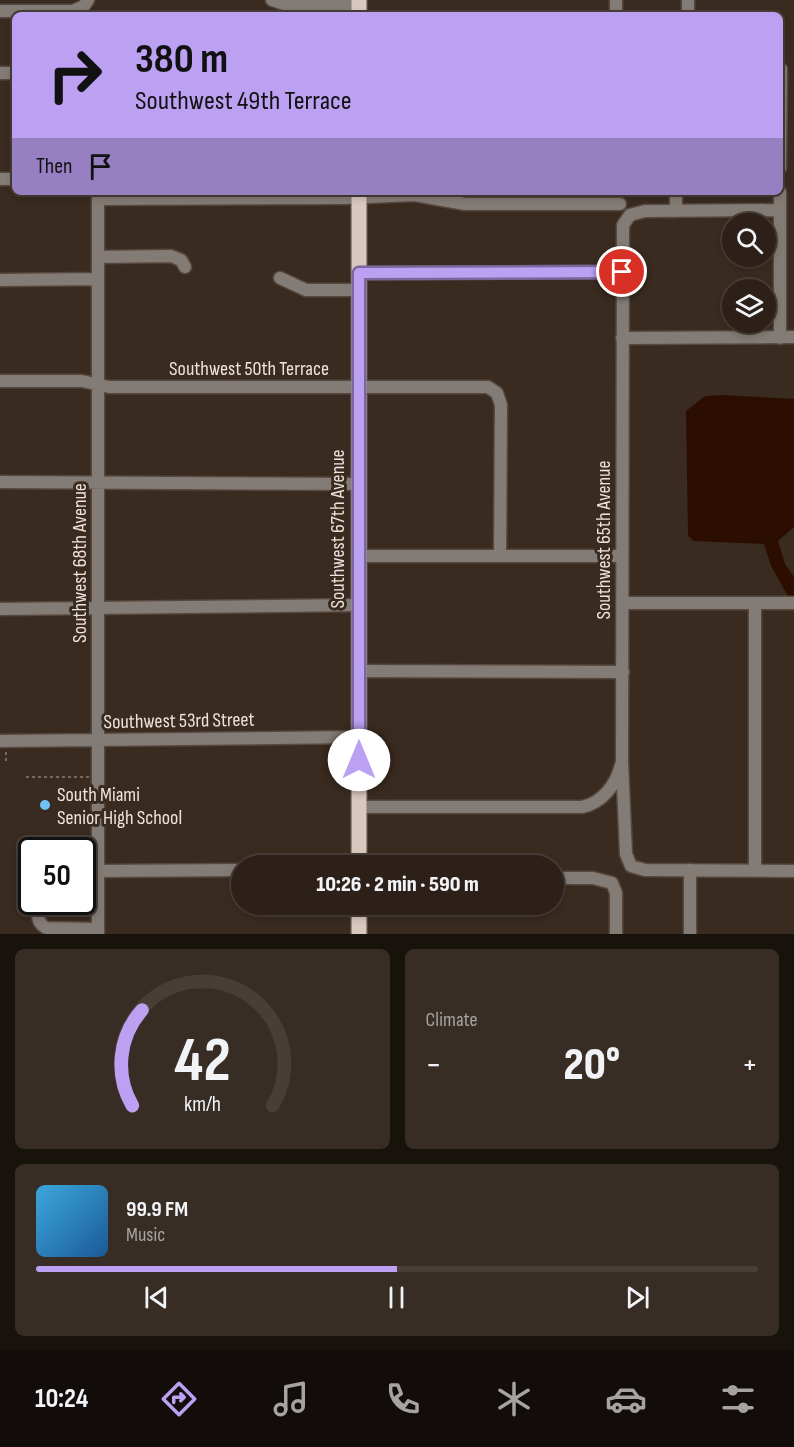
<!DOCTYPE html>
<meta charset="utf-8">
<style>
:root{--surface:#2c2018;--page:#382d25;--text:#f1f3f6;--muted:#a6a3a2;--line:#483e37;--accent:#bca0f2}
body{margin:0;font-family:"Sofia Sans Condensed",sans-serif;background:var(--page);color:var(--text);height:100vh;display:flex;flex-direction:column;font-size:22px;white-space:nowrap}
*{box-sizing:border-box;margin:0}
p{font-size:20px;color:var(--muted)}
.icon{flex:none;width:33px;height:33px;fill:none;stroke:currentColor;stroke-width:2;stroke-linecap:round;stroke-linejoin:round}
.map{position:relative;height:934px;overflow:hidden}
.sheet{display:flex;flex-direction:column;gap:15px;padding:15px;background:#18120d;flex:1}
.sheet>*{flex:none}
.banner{position:absolute;left:12px;top:12px;width:771px;height:183px;border-radius:9px;box-shadow:0 3px 9px #0003,0 0 0 2px var(--line);background:#bca0f2;color:#111;overflow:hidden}
.controls{position:absolute;left:722px;top:213px;display:grid;gap:12px}
.controls a{display:grid;place-items:center;width:54px;height:54px;border-radius:50%;background:var(--surface);box-shadow:0 3px 9px #0003,0 0 0 2px var(--line);font-size:30px}
.speed{position:absolute;left:18px;top:837px;display:flex;gap:12px;font-size:30px;font-weight:700;text-align:center}
.speed>*{display:grid;place-content:center;width:78px;height:78px;border-radius:50%;background:var(--surface);box-shadow:0 3px 9px #0003,0 0 0 2px var(--line);line-height:1}
.speed .limit{border:3px solid #111;border-radius:9px;background:#fff;color:#111}
.pin{position:absolute;display:grid;place-items:center;width:51px;height:51px;color:#fff;margin:-26px;border:3px solid #fff;border-radius:50%;box-shadow:0 2px 6px #0007}
.me{position:absolute;width:66px;margin:-33px;rotate:0deg;stroke-linejoin:round;filter:drop-shadow(0 0 4px #0008)}
.turn{display:flex;align-items:center;gap:21px;height:126px;padding:0 24px;font-size:27px}
.turn .icon{width:78px;height:78px;stroke-width:2.5}
.turn b{display:block;font-size:42px;line-height:51px}
.then{display:flex;align-items:center;height:57px;padding:0 24px;background:#0003;gap:12px;font-size:22px}
.big{font-size:45px;font-weight:800;line-height:1.1}
.sheet .card{flex:1;display:flex;flex-direction:column;justify-content:center;gap:9px;min-width:0;padding:0 21px;border-radius:9px;background:var(--page)}
.sheet .dial{align-items:center;gap:0}
.dial svg{height:156px;overflow:visible;fill:none;stroke:var(--line);stroke-width:7;stroke-linecap:round;text-anchor:middle}
.dial text{fill:var(--text);stroke:none}
.song{display:flex;align-items:center;gap:18px}
.cover{width:72px;height:72px;border-radius:9px;background:linear-gradient(135deg,hsl(200 70% 55%),hsl(210 70% 35%))}
.played{height:6px;border-radius:3px;background:linear-gradient(90deg,var(--accent) 50%,var(--line) 50%)}
.keys{display:flex;justify-content:space-around;direction:ltr}
.heat{display:flex;justify-content:space-between;align-items:center;font-size:33px;direction:ltr}
.sheet .tiles{flex:1;display:grid;gap:15px;grid-template-columns:1fr 1fr}
.card:last-child{grid-column:span 2}
.trip{position:absolute;left:231px;top:855px;width:333px;height:60px;border-radius:30px;background:var(--surface);box-shadow:0 3px 9px #0003,0 0 0 2px var(--line);font-weight:800;line-height:60px;text-align:center}
.dock{display:flex;height:96px;justify-content:space-around;align-items:center;background:#120d0a;color:var(--muted)}
.dock .icon{width:42px;height:42px}
.dock .current{color:var(--accent)}
.dock b{font-size:27px;color:var(--text)}
.map>svg:first-child{display:block}
</style>
<div class="map">
<svg width="794" height="934" viewBox="0 0 794 934">
<rect width="100%" height="100%" fill="#3a2b20"/>
<path fill="#2b0e00" d="M722,395l72,4v128l-16,14 7,23 9,13v30l-23,-41 -7,-22 -70,-3 -6,-5 -2,-125 19,-15z"/>
<g fill="none" stroke-linecap="round" stroke-linejoin="round">
<defs>
<path id="minor" d="M272,0l18,6h69
M0,11h73l11,-5 4,-6
M616,15v-15
M688,15v-15
M0,73h15
M780,168l1,-99
M0,179h15
M676,192v19
M98,199l247,-1 70,-3 50,9h155
M780,210l-135,1 -15,4 -7,10 -1,536 4,93 5,12 14,4 149,1
M98,257l73,-1 10,4 4,7
M359,273l263,-1
M280,278l26,12h53
M0,280l98,-1
M622,338l172,-1
M780,338v-146
M0,381h82l27,6h379l9,6 4,12 -1,151
M0,482l359,2
M358,556h264
M622,603h172
M0,609l358,-4
M358,671l265,1
M0,741l359,-4
M359,807h223c20,-4 34,-22 39,-42
M98,871l144,-1
M755,871v-268
M554,878h39l19,5 4,10v41
M82,901h16
M47,902c-12,5 -12,19 -1,26l52,1
M98,934v-742
M690,934v-64"/>
<path id="major" d="M359,0v15
M359,866v-674
M359,904v30"/>
</defs>
<use href="#minor" stroke="#57483e" stroke-width="15"/>
<use href="#major" stroke="#57483e" stroke-width="18"/>
<path stroke="#8a7d74" stroke-width="1.5" stroke-dasharray="3 3" stroke-linecap="butt" d="M6,752v10
M26,777h63"/>
<use href="#minor" stroke="#837b76" stroke-width="12"/>
<use href="#major" stroke="#d9c8bd" stroke-width="15"/>
</g>
<g fill="none" stroke-linecap="round" stroke-linejoin="round">
<defs>
<path id="route" d="M359,760v-487l263,-1"/>
</defs>
<use href="#route" stroke="#7a689d" stroke-width="15"/>
<use href="#route" stroke="#bca0f2" stroke-width="10"/>
</g>
<circle fill="#6dc2f3" stroke="#3a2b20" stroke-width="2" cx="45" cy="805" r="6"/>
<g text-anchor="middle" stroke-width="6" stroke-linejoin="round" paint-order="stroke">
<g font-size="20" fill="#ede3dc" stroke="#3a2b20">
<text x="249" y="375">Southwest 50th Terrace</text>
<text transform="translate(337 529) rotate(-90)" y="7">Southwest 67th Avenue</text>
<text transform="translate(603 540) rotate(-90)" y="7">Southwest 65th Avenue</text>
<text transform="translate(79 563) rotate(-90)" y="7">Southwest 68th Avenue</text>
<text transform="translate(179 720) rotate(-1)" y="7">Southwest 53rd Street</text>
</g>
<g font-size="20" fill="#ede3dc" stroke="#3a2b20" text-anchor="start">
<text x="57" y="801">South Miami<tspan x="57" dy="23">Senior High School</tspan></text>
</g>
</g>
</svg>
<div class="controls">
<a><svg class="icon" aria-label="search" viewBox="0 0 24 24"><circle cx="10" cy="10" r="6"/><path d="M15 15l6 6"/></svg></a>
<a><svg class="icon" aria-label="layers" viewBox="0 0 24 24"><path d="M12 4l9 5-9 5-9-5zM3 14l9 5 9-5"/></svg></a>
</div>
<div class="speed"><div class="limit">50</div></div>
<div class="pin" style="left:622px;top:272px;background:#d93025"><svg class="icon" aria-label="arrive" viewBox="0 0 24 24"><path d="M6 21V4h12l-3 4 3 4H6"/></svg></div>
<svg class="me" style="left:359px;top:760px" viewBox="-20 -20 40 40"><circle r="19" fill="#fff"/><path d="M0-13L10 11 0 6-10 11z" fill="#bca0f2"/></svg>
<div class="trip">10:26 · 2 min · 590 m</div>
<div class="banner">
<div class="turn"><svg class="icon" aria-label="right" viewBox="0 0 24 24"><path d="M7 20v-9h11M14 6l5 5-5 5"/></svg><div><b>380 m</b>Southwest 49th Terrace</div></div>
<div class="then">Then<svg class="icon" aria-label="arrive" viewBox="0 0 24 24"><path d="M6 21V4h12l-3 4 3 4H6"/></svg></div>
</div>
</div>
<section class="sheet">
<div class="tiles">
<div class="card dial"><svg viewBox="0 0 100 80">
<path d="M14 69A42 42 0 1 1 86 69"/>
<path d="M14 69A42 42 0 0 1 19 20" stroke="#bca0f2"/>
<text x="50" y="56" font-size="32" font-weight="700">42</text>
<text x="50" y="72" font-size="11">km/h</text>
</svg></div>
<div class="card"><p>Climate</p>
<div class="heat"><a>−</a><b class="big">20°</b><a>+</a></div>
</div>
<div class="card">
<div class="song"><i class="cover"></i><div><b>99.9 FM</b><p>Music</p></div></div>
<div class="played"></div>
<div class="keys"><svg class="icon" aria-label="previous" viewBox="0 0 24 24"><path d="M18 5L8 12l10 7zM5 5v14"/></svg><svg class="icon" aria-label="pause" viewBox="0 0 24 24"><path d="M8 5v14M16 5v14"/></svg><svg class="icon" aria-label="next" viewBox="0 0 24 24"><path d="M6 5l10 7-10 7zM19 5v14"/></svg></div>
</div>
</div>
</section>
<nav class="dock">
<b>10:24</b>
<svg class="icon current" aria-label="directions" viewBox="0 0 24 24"><path d="M12 3l9 9-9 9-9-9zM9 14v-3h6M13 9l2 2-2 2"/></svg>
<svg class="icon" aria-label="music" viewBox="0 0 24 24"><path d="M9 18V5l10-2v13"/><circle cx="6" cy="18" r="3"/><circle cx="16" cy="16" r="3"/></svg>
<svg class="icon" aria-label="phone" viewBox="0 0 24 24"><path d="M5 4h4l2 5-3 2q2 4 5 5l2-3 5 2v4C11 20 4 13 5 4z"/></svg>
<svg class="icon" aria-label="climate" viewBox="0 0 24 24"><path d="M12 3v18M4 7l16 10M4 17L20 7"/></svg>
<svg class="icon" aria-label="car" viewBox="0 0 24 24"><path d="M5 17H2v-5l4-1 3-4h7l3 4 3 1v5h-3M9 17h6M6 11h13"/><circle cx="7" cy="17" r="2"/><circle cx="17" cy="17" r="2"/></svg>
<svg class="icon" aria-label="filters" viewBox="0 0 24 24"><path d="M4 7h16M4 17h16"/><circle cx="9" cy="7" r="2"/><circle cx="15" cy="17" r="2"/></svg>
</nav>
